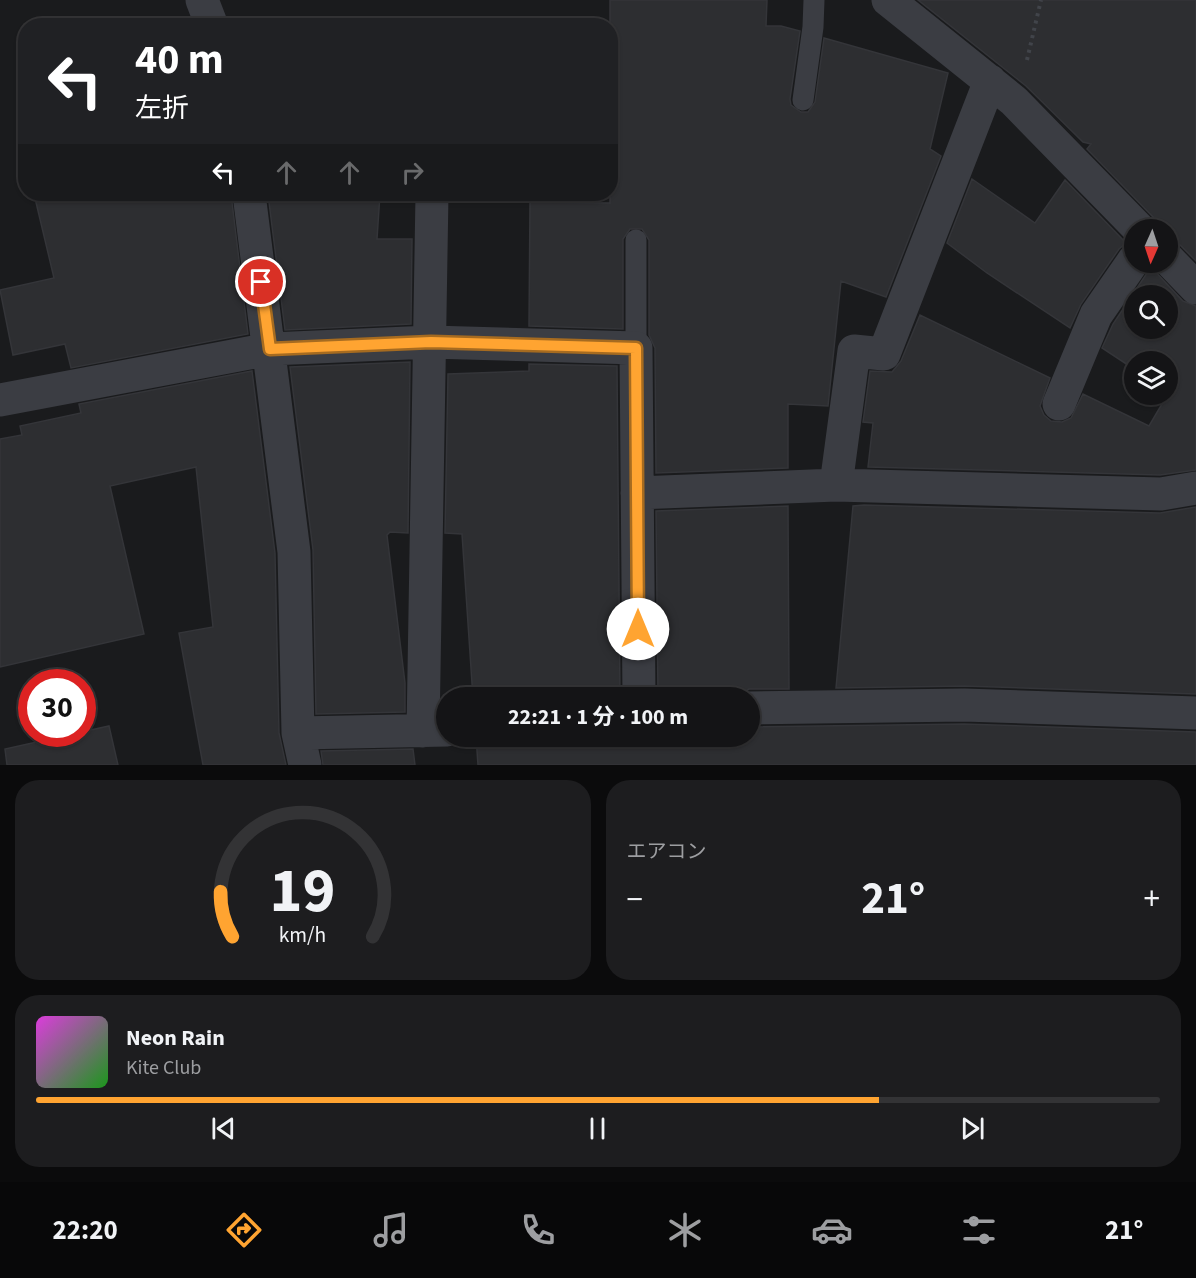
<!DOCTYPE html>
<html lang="ja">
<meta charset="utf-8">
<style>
:root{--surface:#141416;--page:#1d1d1f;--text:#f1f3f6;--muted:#9d9ea1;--line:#333335;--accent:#ffa431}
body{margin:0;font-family:"Source Sans 3","Noto Sans JP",sans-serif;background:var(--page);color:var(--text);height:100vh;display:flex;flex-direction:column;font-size:22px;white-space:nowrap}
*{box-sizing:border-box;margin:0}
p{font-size:20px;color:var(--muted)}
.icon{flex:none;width:33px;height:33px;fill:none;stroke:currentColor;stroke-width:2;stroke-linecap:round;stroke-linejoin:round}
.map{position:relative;height:765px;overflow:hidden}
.side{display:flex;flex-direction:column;gap:15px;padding:15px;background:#0b0b0c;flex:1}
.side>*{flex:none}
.top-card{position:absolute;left:18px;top:18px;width:600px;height:183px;border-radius:24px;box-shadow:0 2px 4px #0004,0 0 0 2px var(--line);background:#202124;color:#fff;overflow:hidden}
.needle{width:39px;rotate:183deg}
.tools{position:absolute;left:1124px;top:219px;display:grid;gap:12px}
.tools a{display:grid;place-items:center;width:54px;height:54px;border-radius:50%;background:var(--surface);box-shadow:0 2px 4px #0004,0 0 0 2px var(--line);font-size:30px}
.speed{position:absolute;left:18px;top:669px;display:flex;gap:12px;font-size:30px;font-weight:700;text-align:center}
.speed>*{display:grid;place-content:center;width:78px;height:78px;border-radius:50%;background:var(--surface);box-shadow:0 2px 4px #0004,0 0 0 2px var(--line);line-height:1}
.speed .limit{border:9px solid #d22;background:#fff;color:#111}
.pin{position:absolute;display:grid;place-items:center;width:51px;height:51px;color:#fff;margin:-26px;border:3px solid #fff;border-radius:50%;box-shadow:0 2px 6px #0007}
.me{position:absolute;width:66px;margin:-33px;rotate:0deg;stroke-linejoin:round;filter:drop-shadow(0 0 4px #0008)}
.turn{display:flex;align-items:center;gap:21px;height:126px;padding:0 18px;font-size:27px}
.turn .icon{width:78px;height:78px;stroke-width:2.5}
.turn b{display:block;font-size:42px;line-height:51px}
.lanes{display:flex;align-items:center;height:57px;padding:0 18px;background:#0003;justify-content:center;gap:30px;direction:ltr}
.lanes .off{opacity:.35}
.big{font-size:45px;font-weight:700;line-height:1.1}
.side .card{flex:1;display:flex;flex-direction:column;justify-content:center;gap:9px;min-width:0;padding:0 21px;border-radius:24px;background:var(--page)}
.side .dial{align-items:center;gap:0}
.dial svg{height:156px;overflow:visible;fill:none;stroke:var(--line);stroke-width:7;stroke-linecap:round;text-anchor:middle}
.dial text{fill:var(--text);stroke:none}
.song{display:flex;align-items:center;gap:18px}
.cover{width:72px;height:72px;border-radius:9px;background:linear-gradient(135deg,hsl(300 70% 55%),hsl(120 70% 35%))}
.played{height:6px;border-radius:3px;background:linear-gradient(90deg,var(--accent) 75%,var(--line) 75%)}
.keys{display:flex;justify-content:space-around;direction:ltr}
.heat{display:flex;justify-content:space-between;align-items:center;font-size:33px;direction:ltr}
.side .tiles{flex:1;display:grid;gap:15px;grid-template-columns:1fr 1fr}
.card:last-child{grid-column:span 2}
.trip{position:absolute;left:436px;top:687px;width:324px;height:60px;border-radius:30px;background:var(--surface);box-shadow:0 2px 4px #0004,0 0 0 2px var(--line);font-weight:700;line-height:60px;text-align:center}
.dock{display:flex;height:96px;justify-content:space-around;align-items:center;background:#080809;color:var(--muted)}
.dock .icon{width:42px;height:42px}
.dock .on{color:var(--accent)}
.dock b{font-size:27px;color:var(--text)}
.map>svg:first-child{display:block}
</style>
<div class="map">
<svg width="1196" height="765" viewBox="0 0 1196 765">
<rect width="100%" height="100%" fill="#1a1b1d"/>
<path fill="#2d2e31" stroke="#343539" stroke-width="1.5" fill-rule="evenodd" d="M610,0h157l-1,26h15l19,5 -10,68 1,6 10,7h7l7,-10 9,-64 124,35 -18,76 11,7 -55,141 -45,-16 -13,125 -40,-2v64l-132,5 -1,-125 -6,-13v-95l-7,-11h-12l-7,10v90l-94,-3 1,-124 80,1z
M918,0h278v261l-16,-16 -13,-5v-10h-9l-5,-13 -66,-68 4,-5 -8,-2 -57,-56z
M972,179l63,44 30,-43 61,63 -7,6 -38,55 -11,24 -83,-55 -40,-30z
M34,194h197l17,140 -177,34 -6,-24 -52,11 -13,-65 54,-12z
M268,194h112l-3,45h35l-1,85 -126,6z
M1151,267l32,34 13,5v164l-36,5 -292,-8 5,-44 -10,-1 7,-51 22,1 9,-11 19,-46 130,63 -10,28 4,9 7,6 11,1 9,-4 12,-24 66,32 20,-34 -2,-30h-33v7l-32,-21 11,-24zM1134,296h33v32h-33z
M410,362l-2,171 -18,-1 -3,3 18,148v29l-89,2 -3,-164 -23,-183z
M529,364l88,2 3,332h-147l-11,-164 -17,-1 3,-159 81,-3z
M252,371l23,182 4,180 7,32h-83l-24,-132 34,-6 -17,-160 -86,19 34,148 -144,33v-228l22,-4 -2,-9 61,-13 -2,-9z
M864,505l296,8 36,-6v187l-232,-8 -128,2 17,-182z
M788,506l1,183h-40l-14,9h-77l-2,-187z
M964,724l232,8v33h-718l-2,-29h274v-9z
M109,726l9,39h-111l-2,-16z
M413,749l2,16h-92l-2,-14z"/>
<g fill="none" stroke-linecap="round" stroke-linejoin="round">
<path stroke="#41444a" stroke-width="4" stroke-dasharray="3 4.5" stroke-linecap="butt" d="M1027,60l14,-60"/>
<path stroke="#3b3d43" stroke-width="21" d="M803,100l10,-73 1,-27
M636,240v108"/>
<path stroke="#3b3d43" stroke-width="33" d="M202,0l10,26
M888,0l126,101 126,129
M249,194l45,358 4,181 7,32
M1167,258l29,30
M0,400l270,-51 161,-7 205,6 3,350
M1059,404l37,-89 38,-55
M836,485l18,-134 30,3 106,-273
M637,493l199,-8 325,9 35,-6
M750,708l214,-3 232,8
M423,731l9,-537
M298,733l149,-3"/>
</g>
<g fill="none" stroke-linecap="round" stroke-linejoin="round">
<defs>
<path id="route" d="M261,282l9,67 161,-7 205,6 2,281"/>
</defs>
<use href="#route" stroke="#a66b20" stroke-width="15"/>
<use href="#route" stroke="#ffa431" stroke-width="10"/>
</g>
</svg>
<div class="tools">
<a><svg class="needle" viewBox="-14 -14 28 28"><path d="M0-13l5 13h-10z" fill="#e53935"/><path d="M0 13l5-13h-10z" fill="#9d9ea1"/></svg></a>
<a><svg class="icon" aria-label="search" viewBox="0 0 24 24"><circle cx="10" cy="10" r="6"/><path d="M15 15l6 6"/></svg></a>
<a><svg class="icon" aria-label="layers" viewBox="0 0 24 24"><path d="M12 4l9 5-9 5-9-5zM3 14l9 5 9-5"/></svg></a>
</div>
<div class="speed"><div class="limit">30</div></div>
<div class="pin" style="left:261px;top:282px;background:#d93025"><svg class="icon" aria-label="arrive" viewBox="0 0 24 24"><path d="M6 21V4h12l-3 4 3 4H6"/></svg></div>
<svg class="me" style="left:638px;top:629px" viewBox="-20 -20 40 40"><circle r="19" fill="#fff"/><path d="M0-13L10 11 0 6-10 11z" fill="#ffa431"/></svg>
<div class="trip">22:21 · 1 分 · 100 m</div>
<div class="top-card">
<div class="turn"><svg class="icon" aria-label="left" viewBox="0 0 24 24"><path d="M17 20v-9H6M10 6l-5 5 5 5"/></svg><div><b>40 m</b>左折</div></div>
<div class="lanes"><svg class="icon" aria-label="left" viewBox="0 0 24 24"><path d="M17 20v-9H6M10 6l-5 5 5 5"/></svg><svg class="icon off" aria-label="ahead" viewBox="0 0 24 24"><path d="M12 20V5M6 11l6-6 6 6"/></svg><svg class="icon off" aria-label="ahead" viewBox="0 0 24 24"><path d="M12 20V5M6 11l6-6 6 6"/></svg><svg class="icon off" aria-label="right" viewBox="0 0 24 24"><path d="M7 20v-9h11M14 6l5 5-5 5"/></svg></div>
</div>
</div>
<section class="side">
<div class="tiles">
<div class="card dial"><svg viewBox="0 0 100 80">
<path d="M14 69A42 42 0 1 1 86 69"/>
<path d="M14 69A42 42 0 0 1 8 46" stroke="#ffa431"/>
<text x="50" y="56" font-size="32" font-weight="700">19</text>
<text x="50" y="72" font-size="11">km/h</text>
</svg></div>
<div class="card"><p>エアコン</p>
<div class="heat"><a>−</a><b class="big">21°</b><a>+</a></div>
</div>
<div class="card">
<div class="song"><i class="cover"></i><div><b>Neon Rain</b><p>Kite Club</p></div></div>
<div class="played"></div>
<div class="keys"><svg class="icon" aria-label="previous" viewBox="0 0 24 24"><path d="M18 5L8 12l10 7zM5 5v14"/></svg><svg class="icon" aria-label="pause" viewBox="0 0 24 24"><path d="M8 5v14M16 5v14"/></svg><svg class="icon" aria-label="next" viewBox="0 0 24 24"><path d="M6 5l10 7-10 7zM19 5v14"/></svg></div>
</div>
</div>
</section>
<nav class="dock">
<b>22:20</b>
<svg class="icon on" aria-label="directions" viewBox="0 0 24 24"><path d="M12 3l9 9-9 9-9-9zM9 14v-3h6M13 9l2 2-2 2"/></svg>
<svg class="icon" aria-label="music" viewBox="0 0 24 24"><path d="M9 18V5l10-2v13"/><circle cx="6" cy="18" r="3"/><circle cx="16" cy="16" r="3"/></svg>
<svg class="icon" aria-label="phone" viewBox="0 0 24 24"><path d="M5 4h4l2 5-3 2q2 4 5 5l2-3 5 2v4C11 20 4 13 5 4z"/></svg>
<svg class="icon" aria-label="climate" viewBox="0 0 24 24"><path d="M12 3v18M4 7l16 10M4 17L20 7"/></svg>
<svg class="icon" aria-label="car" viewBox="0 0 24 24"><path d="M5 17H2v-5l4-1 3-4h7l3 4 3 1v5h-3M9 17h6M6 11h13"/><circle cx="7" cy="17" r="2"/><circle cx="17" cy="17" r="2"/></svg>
<svg class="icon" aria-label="filters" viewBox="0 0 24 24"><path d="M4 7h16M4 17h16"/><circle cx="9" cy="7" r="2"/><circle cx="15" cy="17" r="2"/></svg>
<b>21°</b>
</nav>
